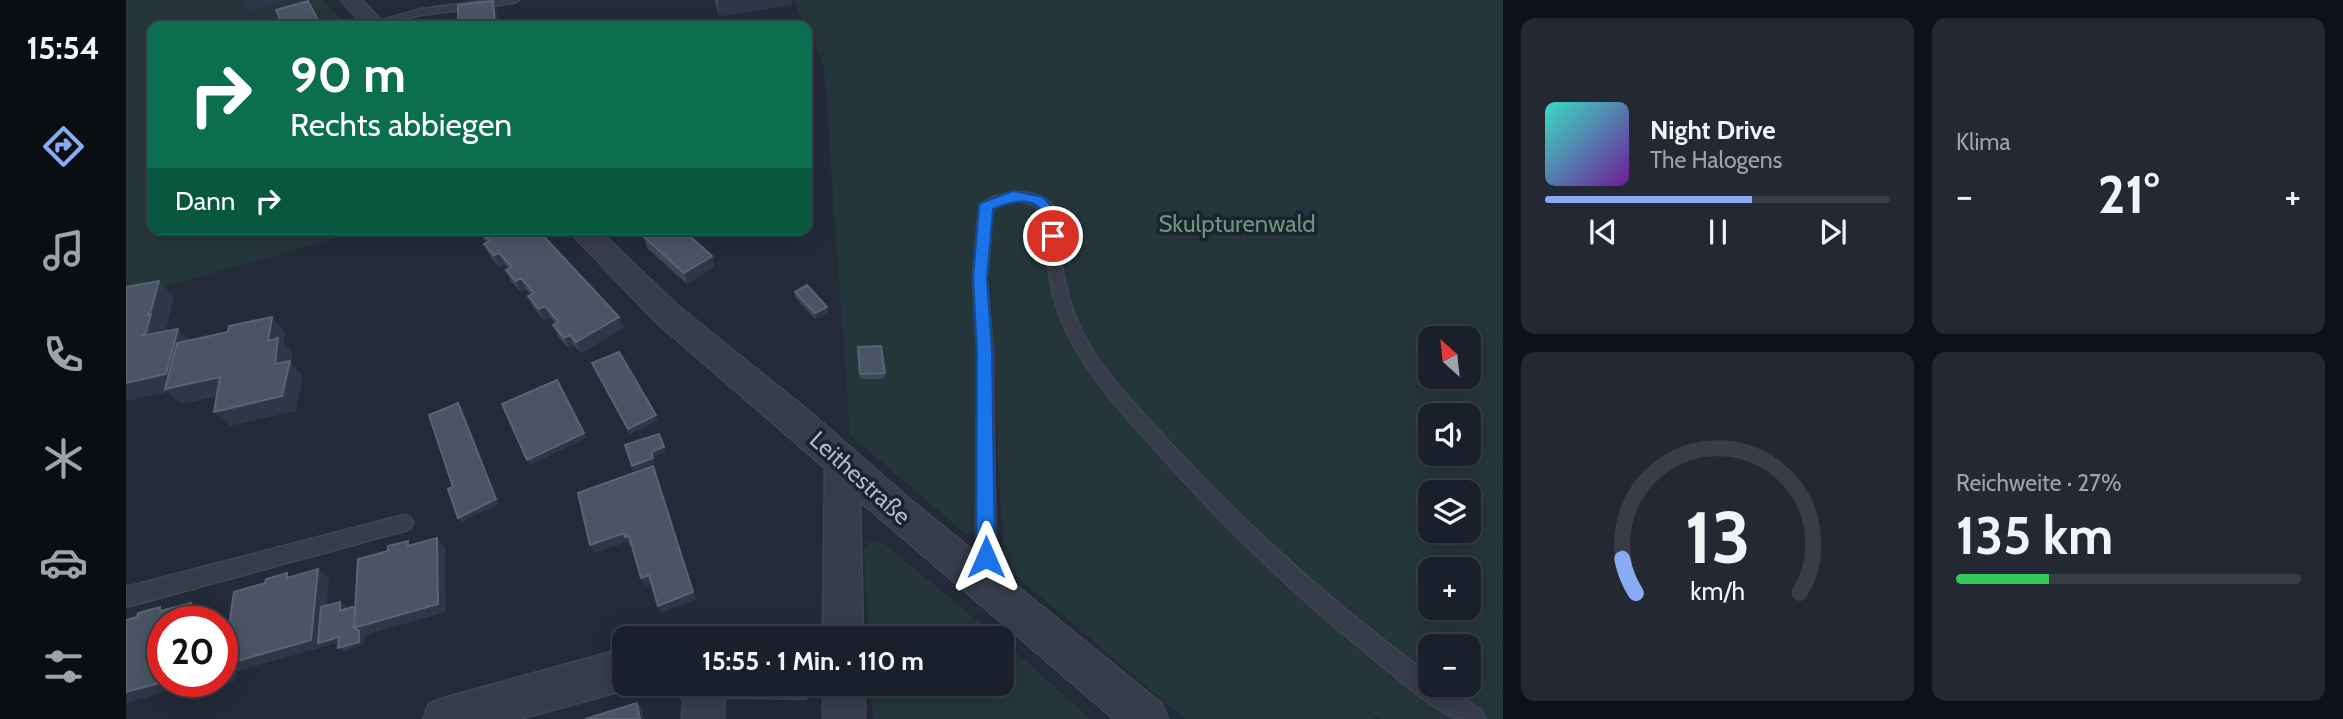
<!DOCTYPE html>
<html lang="de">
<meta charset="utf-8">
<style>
:root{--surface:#1a202b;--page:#232833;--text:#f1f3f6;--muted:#9fa3a9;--line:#383e47;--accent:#89abf3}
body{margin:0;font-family:Cabin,sans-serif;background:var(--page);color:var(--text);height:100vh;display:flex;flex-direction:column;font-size:26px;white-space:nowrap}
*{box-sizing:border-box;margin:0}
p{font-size:23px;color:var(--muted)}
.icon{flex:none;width:38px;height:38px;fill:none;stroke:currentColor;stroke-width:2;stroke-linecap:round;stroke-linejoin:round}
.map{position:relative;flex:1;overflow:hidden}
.sheet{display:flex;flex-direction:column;gap:18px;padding:18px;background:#0e1218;width:840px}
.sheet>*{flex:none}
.top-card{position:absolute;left:21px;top:21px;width:665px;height:214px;border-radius:14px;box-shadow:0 4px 18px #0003,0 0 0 2px var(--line);background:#0b6e4f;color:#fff;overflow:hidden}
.needle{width:46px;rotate:333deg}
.buttons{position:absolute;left:1292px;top:326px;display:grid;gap:14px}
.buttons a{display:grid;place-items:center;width:63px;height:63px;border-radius:14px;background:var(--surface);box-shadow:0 4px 18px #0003,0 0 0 2px var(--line);font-size:35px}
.speed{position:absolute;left:21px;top:606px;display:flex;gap:14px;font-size:35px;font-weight:700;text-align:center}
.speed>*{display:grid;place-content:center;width:91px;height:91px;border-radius:50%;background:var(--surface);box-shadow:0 4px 18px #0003,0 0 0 2px var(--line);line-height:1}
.speed .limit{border:10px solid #d22;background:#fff;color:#111}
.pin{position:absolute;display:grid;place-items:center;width:60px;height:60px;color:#fff;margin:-30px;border:4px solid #fff;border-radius:50%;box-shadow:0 2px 7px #0007}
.me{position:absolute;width:77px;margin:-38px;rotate:0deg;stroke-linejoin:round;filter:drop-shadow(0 0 5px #0008)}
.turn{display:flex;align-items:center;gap:24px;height:147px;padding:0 28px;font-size:32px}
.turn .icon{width:91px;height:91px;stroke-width:2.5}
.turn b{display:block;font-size:49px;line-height:60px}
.then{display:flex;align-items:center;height:66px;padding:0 28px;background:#0003;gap:14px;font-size:26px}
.big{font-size:52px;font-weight:700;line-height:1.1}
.sheet .widget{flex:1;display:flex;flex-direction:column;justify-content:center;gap:10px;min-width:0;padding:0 24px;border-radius:14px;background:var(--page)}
.sheet .dial{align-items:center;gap:0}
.dial svg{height:182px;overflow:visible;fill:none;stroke:var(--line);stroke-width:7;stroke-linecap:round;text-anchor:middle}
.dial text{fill:var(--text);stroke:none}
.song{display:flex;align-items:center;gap:21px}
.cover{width:84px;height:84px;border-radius:10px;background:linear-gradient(135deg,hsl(170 70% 55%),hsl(280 70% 35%))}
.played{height:7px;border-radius:4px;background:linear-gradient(90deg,var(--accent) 60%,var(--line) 60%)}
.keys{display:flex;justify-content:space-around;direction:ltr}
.heat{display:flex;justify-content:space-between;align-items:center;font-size:38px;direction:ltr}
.charge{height:10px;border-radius:5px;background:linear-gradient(90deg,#34c759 27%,var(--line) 0)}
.sheet .tiles{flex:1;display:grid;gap:18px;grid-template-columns:repeat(2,1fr)}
.trip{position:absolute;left:486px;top:626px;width:402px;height:70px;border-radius:14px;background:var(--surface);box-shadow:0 4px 18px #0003,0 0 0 2px var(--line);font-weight:700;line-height:70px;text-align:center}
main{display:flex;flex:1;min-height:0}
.dock{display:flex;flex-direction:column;width:126px;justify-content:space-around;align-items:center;background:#0a0d11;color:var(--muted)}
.dock .icon{width:49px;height:49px}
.dock .current{color:var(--accent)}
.dock b{font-size:32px;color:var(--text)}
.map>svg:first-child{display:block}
</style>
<main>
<nav class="dock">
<b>15:54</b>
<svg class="icon current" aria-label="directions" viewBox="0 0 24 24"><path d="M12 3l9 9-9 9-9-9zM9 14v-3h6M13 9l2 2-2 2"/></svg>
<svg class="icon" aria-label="music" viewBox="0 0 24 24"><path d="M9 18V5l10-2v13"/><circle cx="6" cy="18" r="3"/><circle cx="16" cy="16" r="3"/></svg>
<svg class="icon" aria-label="phone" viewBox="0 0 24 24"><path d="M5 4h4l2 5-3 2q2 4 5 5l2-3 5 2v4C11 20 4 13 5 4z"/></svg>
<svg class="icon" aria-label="climate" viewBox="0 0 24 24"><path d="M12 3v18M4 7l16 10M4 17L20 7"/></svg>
<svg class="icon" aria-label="car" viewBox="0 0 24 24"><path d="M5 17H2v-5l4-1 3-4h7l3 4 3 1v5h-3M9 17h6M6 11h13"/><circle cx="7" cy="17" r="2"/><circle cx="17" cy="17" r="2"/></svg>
<svg class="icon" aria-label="filters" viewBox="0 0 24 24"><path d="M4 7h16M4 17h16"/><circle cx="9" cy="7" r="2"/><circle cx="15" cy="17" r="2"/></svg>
</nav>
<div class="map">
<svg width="1377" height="719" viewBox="0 0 1377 719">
<rect width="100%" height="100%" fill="#232b39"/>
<path fill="#25363a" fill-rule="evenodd" d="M0,0h198l23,26h-195v203h204l-29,12 -201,56z
M667,0h710v719h-122l-25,-14 21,14h-192l-179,-152c-10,-97 -9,-194 -16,-291l-14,-5 8,258 -18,5 -116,-99 -26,-370zM1304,338h38v38h-38zM1304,415h38v38h-38zM1304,492h38v38h-38zM1304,569h38v38h-38zM1304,646h38v38h-38z
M743,542l14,1 117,96h-131l-5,-90z
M877,641l88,78h-218l-2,-35h132z"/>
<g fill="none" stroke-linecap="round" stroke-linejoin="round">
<defs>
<path id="lane" d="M364,0h29l-5,3 -93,12 -44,11 -9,-2 53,-15z
M887,192c17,0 38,4 45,22 5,11 2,30 3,42 3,37 15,70 35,100 22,32 50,60 76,89 79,85 164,162 258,230v9h12l40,27 3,8c-10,0 -24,0 -32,-2 -30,-15 -59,-42 -85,-63 -77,-62 -148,-131 -214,-206 -32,-35 -65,-71 -86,-114 -19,-37 -22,-77 -23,-118 -14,-19 -33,-17 -52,-8l-6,70 6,74 3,230 -3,7 -7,2 -7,-2 -3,-7 1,-230 -4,-74 6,-72 11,-8z
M278,515l6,2 3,6 -3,6 -6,2 -278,76v-20z"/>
<path id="street" d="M215,0h21l24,26h-22z
M441,229h31l80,77 132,106 97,85 255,207 6,15h-54l-254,-218 3,138h-40l2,-171 -169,-146z
M499,648v36h13l-13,6 -105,29h-97l6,-15 15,-6z
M549,684h45l5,12 -1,23h-42l1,-18z
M697,684h42v35h-42z"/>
</defs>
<use href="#lane" stroke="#404653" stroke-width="3"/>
<use href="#street" stroke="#404653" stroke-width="3"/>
<use href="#lane" fill="#373d4a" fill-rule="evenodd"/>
<use href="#street" fill="#373d4a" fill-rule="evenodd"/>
</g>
<path fill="#3e4758" d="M589,0h77v5l-73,11 -3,-9z
M349,229h62l82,88 4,11 -42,25 -7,-8 -5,4 -11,-13 -5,-11 3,-1 -6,-7 -6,3 -11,-13 -5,-11 3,-1 -5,-6 -5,3 -10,-11 -5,-11 3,-1 -4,-5 -6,3 -9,-11 -6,-12 3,-1z
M518,237l68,19 2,11 -27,17 -40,-36z
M669,292l32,21 -12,6 -20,-22z
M732,347l27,26 -1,6h-24z
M466,363l66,57 -28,14z
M681,684v16l-80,-1 -1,-3z"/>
<path fill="#2e3747" d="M118,0h39v1l-33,9z
M592,0h74v5l-73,11z
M367,1l4,11 1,14h-3z
M606,229h30l-29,6z
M373,253l6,11 -6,3 -5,-12z
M586,256l2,11 -27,17 -3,-11z
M395,278l5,11 -5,3 -5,-11z
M33,281l15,16 -7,29 -1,2 2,2 -5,17 -22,-11z
M419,306l5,11 -6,3 -5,-11z
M701,307v6l-12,6v-6z
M146,317l13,15 -1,12 8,9 -1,10 12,13 -7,35 -66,15 -16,-14 61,-48 -7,-23z
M493,317l4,11 -42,25 -5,-11z
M52,329l16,15 26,33 16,15 -54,12 -14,-12 -42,9v-18z
M444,335l4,10 -5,4 -5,-11z
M332,403l4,5 37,96 -37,18 -4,-4z
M530,415l2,5 -28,14 -2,-5z
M458,433l3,5 -57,27 -3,-5z
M538,447l2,5 -14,5 -1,-5z
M527,458l2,5 -21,8 -2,-5z
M530,476l40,123 -34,14 -4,-7z
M498,533l5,3 4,9 -4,1 -2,-4 -32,11 -5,-8z
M311,538l8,9 1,65 -81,23 -1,10 -20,6 -6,-3 16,-20z
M192,569l11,8 -5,65 15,-5 6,4 -108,30 -2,10 -20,6 -2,-1v1l-21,6 -8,-3 22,-9h16l1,-16z
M523,575l4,8 -8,3 -4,-8z
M214,602l6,4 -1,8 -5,-3z
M65,603l15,8 -2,10h-16z
M41,681h27l-1,3 -67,19v-11z
M511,703l5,5 2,11h-4z"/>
<path fill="#4a5464" stroke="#5a6373" stroke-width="2" d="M182,1l13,25h-38l-7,-16z
M367,1l2,25h-37v-21z
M353,229h58l82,88 -43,25 -6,-7 -6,3 -11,-13 6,-3 -14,-16 -6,3 -11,-13 6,-3 -13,-15 -5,3 -10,-11 6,-3 -13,-14 -5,2 -10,-11 6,-3z
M531,229h25l30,27 -28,17 -40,-36z
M33,281l-8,29 -4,5 4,-1 -5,18 -5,4 37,-7 -12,45 -40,9v-96z
M681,285l20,22 -12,6 -20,-21z
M146,317l-4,24 10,-3 -3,26 15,-3 -8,35 -68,16 6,-35 -55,12 12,-46 51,-11 1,-6z
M755,346l4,27 -25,1 -2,-27z
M493,352l37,63 -28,14 -36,-66z
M431,380l27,53 -57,27 -25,-56z
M332,403l38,96 -38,19 -10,-29 5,-2 -24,-72z
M533,434l5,13 -13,5 2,6 -21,8 -7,-21z
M527,466l40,126 -35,14 -9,-31 -8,3 -12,-42 -4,1 -1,-4 -34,12 -12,-52z
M311,538l1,66 -84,24 4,-69 30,-8v-5l20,-5v5z
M192,569l-7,71 -88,25 11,-73 31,-9 1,-4 21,-6v5z
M214,602v9l15,-5 -1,22 5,3v11l-21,6 1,-11 -21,6 3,-36z
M65,603l-3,18h-25v60h4l-41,11v-72l11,-3 1,-4 22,-6v4z
M101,641l-4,24 6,3 -1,9 -6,2v-36z
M59,681h21l-1,3 -21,6z
M600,684h81v13l-81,-1z
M511,703l3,16h-55z"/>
<path fill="#1a73e8" stroke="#114b97" stroke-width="2" d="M887,191l30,6 16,18 1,21 -7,5 -5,-2c-3,-7 0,-16 -3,-23 -10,-22 -36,-14 -52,-7l-6,69 5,74 3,205 -3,7 -6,2 -7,-2 -3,-7 1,-205 -4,-74 6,-72 2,-3z"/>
<g text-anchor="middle" stroke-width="7" stroke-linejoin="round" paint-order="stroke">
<g font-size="24" fill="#6a9677" stroke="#1c222f">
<text x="1111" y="232">Skulpturenwald</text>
</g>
<g font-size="24" fill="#b2b8c6" stroke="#1c222f">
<text transform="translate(734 478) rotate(42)" y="8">Leithestraße</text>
</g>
</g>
</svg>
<div class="buttons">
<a><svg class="needle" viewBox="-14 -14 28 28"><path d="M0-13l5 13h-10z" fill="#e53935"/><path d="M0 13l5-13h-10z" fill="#9fa3a9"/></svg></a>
<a><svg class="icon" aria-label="sound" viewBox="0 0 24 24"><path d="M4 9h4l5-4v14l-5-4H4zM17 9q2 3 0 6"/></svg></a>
<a><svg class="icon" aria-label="layers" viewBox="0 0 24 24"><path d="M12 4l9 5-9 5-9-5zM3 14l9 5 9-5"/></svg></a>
<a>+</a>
<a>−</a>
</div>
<div class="speed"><div class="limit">20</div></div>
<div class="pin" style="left:927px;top:236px;background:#d93025"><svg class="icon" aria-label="arrive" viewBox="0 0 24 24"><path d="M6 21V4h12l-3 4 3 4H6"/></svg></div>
<svg class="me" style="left:860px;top:557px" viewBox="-20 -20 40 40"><path d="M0-17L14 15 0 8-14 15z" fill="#1a73e8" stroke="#fff" stroke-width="4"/></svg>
<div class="trip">15:55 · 1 Min. · 110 m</div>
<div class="top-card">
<div class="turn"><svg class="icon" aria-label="right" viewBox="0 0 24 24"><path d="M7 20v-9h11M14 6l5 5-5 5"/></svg><div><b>90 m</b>Rechts abbiegen</div></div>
<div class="then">Dann<svg class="icon" aria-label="right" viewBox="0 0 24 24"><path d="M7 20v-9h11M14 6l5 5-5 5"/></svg></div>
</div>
</div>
<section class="sheet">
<div class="tiles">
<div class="widget">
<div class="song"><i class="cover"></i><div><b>Night Drive</b><p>The Halogens</p></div></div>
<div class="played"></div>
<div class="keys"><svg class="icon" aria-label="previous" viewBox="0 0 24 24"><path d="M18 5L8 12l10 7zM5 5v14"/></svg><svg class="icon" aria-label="pause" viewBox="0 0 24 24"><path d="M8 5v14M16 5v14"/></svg><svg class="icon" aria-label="next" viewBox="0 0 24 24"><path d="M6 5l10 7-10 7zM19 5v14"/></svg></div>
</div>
<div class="widget"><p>Klima</p>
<div class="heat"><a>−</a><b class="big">21°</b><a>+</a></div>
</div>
<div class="widget dial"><svg viewBox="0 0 100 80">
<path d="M14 69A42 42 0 1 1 86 69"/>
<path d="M14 69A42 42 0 0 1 8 54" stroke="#89abf3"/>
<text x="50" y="56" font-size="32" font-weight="700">13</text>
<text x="50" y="72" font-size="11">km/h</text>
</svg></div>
<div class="widget"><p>Reichweite · 27%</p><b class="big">135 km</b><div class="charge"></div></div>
</div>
</section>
</main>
